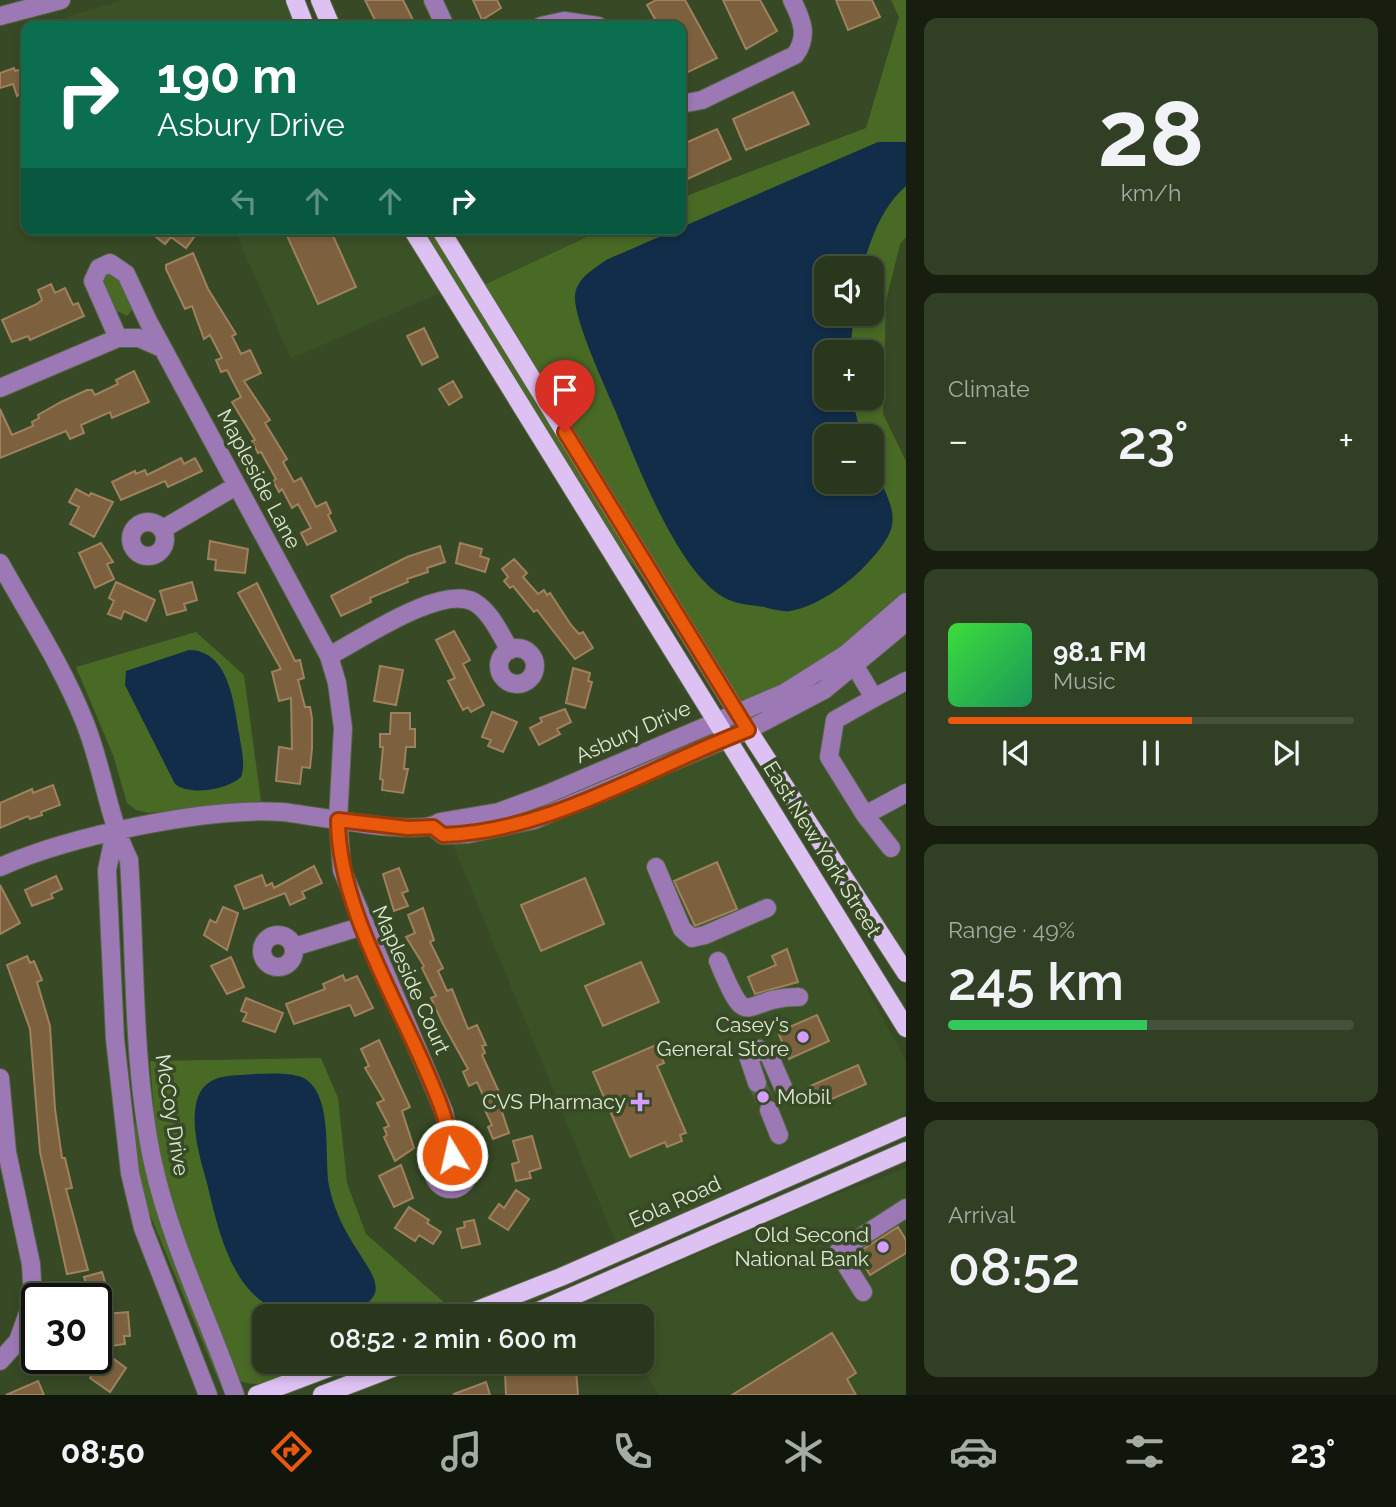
<!DOCTYPE html>
<meta charset="utf-8">
<style>
:root{--surface:#29371c;--page:#313f25;--text:#f1f3f6;--muted:#a5aca3;--line:#45513b;--accent:#ea580c}
body{margin:0;font-family:Raleway,sans-serif;background:var(--page);color:var(--text);height:100vh;display:flex;flex-direction:column;font-size:26px;white-space:nowrap}
*{box-sizing:border-box;margin:0}
p{font-size:23px;color:var(--muted)}
.icon{flex:none;width:38px;height:38px;fill:none;stroke:currentColor;stroke-width:2;stroke-linecap:round;stroke-linejoin:round}
.map{position:relative;flex:1;overflow:hidden}
.details{display:flex;flex-direction:column;gap:18px;padding:18px;background:#171e0f;width:490px}
.details>*{flex:none}
.hud{position:absolute;left:21px;top:21px;width:665px;height:214px;border-radius:14px;box-shadow:0 4px 10px #0003,0 0 0 2px var(--line);background:#0b6e4f;color:#fff;overflow:hidden}
.tools{position:absolute;left:814px;top:256px;display:grid;gap:14px}
.tools a{display:grid;place-items:center;width:70px;height:70px;border-radius:14px;background:var(--surface);box-shadow:0 4px 10px #0003,0 0 0 2px var(--line);font-size:35px}
.speed{position:absolute;left:21px;top:1283px;display:flex;gap:14px;font-size:35px;font-weight:700;text-align:center}
.speed>*{display:grid;place-content:center;width:91px;height:91px;border-radius:50%;background:var(--surface);box-shadow:0 4px 10px #0003,0 0 0 2px var(--line);line-height:1}
.speed .limit{border:4px solid #111;border-radius:10px;background:#fff;color:#111}
.pin{position:absolute;display:grid;place-items:center;width:60px;height:60px;color:#fff;margin:-72px -30px;border-radius:50% 50% 50% 0;rotate:-45deg;box-shadow:0 0 7px #0007}
.pin .icon{rotate:45deg}
.me{position:absolute;width:77px;margin:-38px;rotate:351deg;stroke-linejoin:round;filter:drop-shadow(0 0 5px #0008)}
.turn{display:flex;align-items:center;gap:24px;height:147px;padding:0 21px;font-size:32px}
.turn .icon{width:91px;height:91px;stroke-width:2.5}
.turn b{display:block;font-size:49px;line-height:60px}
.lanes{display:flex;align-items:center;height:66px;padding:0 21px;background:#0003;justify-content:center;gap:35px;direction:ltr}
.lanes .off{opacity:.35}
.big{font-size:52px;font-weight:600;line-height:1.1}
.details .widget{flex:1;display:flex;flex-direction:column;justify-content:center;gap:10px;min-width:0;padding:0 24px;border-radius:14px;background:var(--page)}
.details .dial{align-items:center;gap:0}
.dial b{font-size:91px;line-height:1}
.song{display:flex;align-items:center;gap:21px}
.cover{width:84px;height:84px;border-radius:10px;background:linear-gradient(135deg,hsl(120 70% 55%),hsl(150 70% 35%))}
.played{height:7px;border-radius:4px;background:linear-gradient(90deg,var(--accent) 60%,var(--line) 60%)}
.keys{display:flex;justify-content:space-around;direction:ltr}
.heat{display:flex;justify-content:space-between;align-items:center;font-size:38px;direction:ltr}
.charge{height:10px;border-radius:5px;background:linear-gradient(90deg,#34c759 49%,var(--line) 0)}
.trip{position:absolute;left:252px;top:1304px;width:402px;height:70px;border-radius:14px;background:var(--surface);box-shadow:0 4px 10px #0003,0 0 0 2px var(--line);font-weight:600;line-height:70px;text-align:center}
.tab-bar{display:flex;height:112px;justify-content:space-around;align-items:center;background:#10160b;color:var(--muted)}
.tab-bar .icon{width:49px;height:49px}
.tab-bar .on{color:var(--accent)}
.tab-bar b{font-size:32px;color:var(--text)}
main{display:flex;flex:1;min-height:0}
.map>svg:first-child{display:block}
</style>
<main>
<div class="map">
<svg width="906" height="1395" viewBox="0 0 906 1395">
<rect width="100%" height="100%" fill="#374925"/>
<path fill="#3b5126" d="M123,0h169l11,26h-266z
M234,229h172l36,63 -151,67z
M451,229h153l-120,56z
M906,594v362l-165,-256 29,-6z
M711,730l140,228 55,103v51l-19,16 -270,118 -172,-421z
M906,1168v227h-247l-21,-33h4v-46h-33l-11,-18 213,-94z"/>
<path fill="#496a25" fill-rule="evenodd" d="M891,0h15v237l-6,7 -14,57 -3,113 23,47v133c-50,41 -100,92 -165,106l-257,-415 120,-56h77v-31l185,-70 33,-111zM826,268h46v45h-46zM826,352h46v45h-46zM826,436h46v45h-46z
M421,229h10l226,367 -43,-55z
M115,268l18,41 -6,7 -10,-5 -16,-33 2,-7z
M196,632l48,43 17,126 -112,12 -13,-3 -9,-7 -14,-48 -37,-88z
M321,1058l17,40 9,85 19,51 88,77 -13,5h-177v46h62c-26,9 -62,31 -88,18l-65,-173 -17,-71 -6,-75z
M136,1123l3,2 81,259 -76,-184 -13,-75z"/>
<path fill="#112d49" d="M878,142h28v44c-25,22 -34,51 -44,82h-36v45h28l-4,39h-24v45h26l9,39h-35v45h46v-19c24,54 34,61 -9,106 -17,17 -47,39 -73,43 -8,1 -18,-2 -26,-4 -13,-2 -30,-3 -41,-10 -47,-28 -87,-136 -108,-187 -10,-24 -42,-92 -40,-115 2,-17 19,-26 31,-35z
M189,650c40,0 45,54 50,83 2,15 7,30 2,44 -14,13 -51,19 -66,7l-50,-99 1,-14z
M228,1076c19,-1 64,-7 79,4 26,20 17,77 22,106 4,19 12,38 22,54 21,36 49,59 -14,75 -8,2 -18,1 -27,1 -73,0 -89,-74 -103,-133 -7,-25 -17,-57 -10,-83 5,-16 16,-22 31,-24z"/>
<path fill="#7d613e" stroke="#9f815d" stroke-width="2" d="M365,0h38l13,26h-38z
M473,0h24l4,8 -19,12z
M656,0h29l32,58 -31,15 -5,-9v-38h-22l-12,-21z
M723,0h37l17,31 -31,18z
M836,0h36l8,17 -32,13z
M14,68l1,3 4,-1 7,20 -9,6 -4,-12 -13,4v-15z
M793,92l16,32 -63,26 -13,-31z
M717,129l14,30 -50,23v-37z
M146,229h54l-14,19 -15,-11 -6,7z
M284,229h46l26,58 -38,17z
M193,253l15,36 28,45 -4,2 9,18 9,-4 11,23 -17,8 26,39 -5,3 22,36 -4,3 11,20 7,-4 15,29 10,-5 5,11 -3,2 8,16 -29,14 -6,-12 10,-5 -13,-24 -6,4 -10,-19 -3,3 -6,-11 3,-2 -15,-27 -3,1 -6,-12 3,-1 -23,-38 9,-5 -14,-27 -6,2 -5,-12 6,-2 -12,-23 -6,4 -12,-33 -7,3 -19,-40v-4z
M51,284l4,9 10,-5 8,17 5,-2 6,13 -54,24 -2,-4 -16,6 -10,-22 35,-16 5,-4 -4,-10z
M424,328l14,29 -16,8 -15,-29z
M134,371l15,31 -37,16 -2,-6 -29,13 3,8 -14,6 -4,-8 -66,27v-49l12,26 21,-9 -1,-4 7,-4 -1,-3 23,-13 26,-12h5l3,5 23,-11 -2,-4z
M453,381l9,16 -13,8 -10,-16z
M181,458l3,6 11,-6 7,13 -34,16 -3,-6 -44,19 -9,-18 23,-11 1,3 9,-4 2,5z
M76,489l13,7 2,-3 22,9 -19,35 -24,-13 9,-17 -10,-5z
M210,541l38,8 -3,24 -30,-3 1,-10 -8,-1z
M101,543l12,19 -6,2 7,15 -19,9 -16,-35z
M460,543l22,6 -2,7 9,3 -4,13 -29,-9z
M440,546l5,16 -18,6 1,4 -21,7 1,3 -38,16 1,4 -30,14 -10,-20 76,-39z
M514,559l13,14 -4,4 15,17 6,-4 3,5 3,-2 21,32 8,9 4,-2 10,16 -18,11 -38,-49 -3,2 -21,-26 -3,2 -6,-7 4,-4 -6,-8z
M116,582l39,18 -9,21 -22,-10 -3,8 -13,-5 6,-13 -5,-3z
M192,582l5,18 -13,4 2,6 -19,5 -7,-24z
M257,583l38,78 5,-1 4,18 -6,2 7,27h5l2,11v30l-2,20 -8,-1 -2,17 -24,-3 3,-34 13,2 -1,-51 -12,3 -7,-29 9,-3 -43,-76z
M454,631l16,29 -7,4 21,41 -13,7 -3,-5 -5,3 -15,-29 7,-3 -19,-38z
M380,666l23,4 -7,35 -22,-4z
M573,668l17,5 -2,8 4,1 -7,26 -19,-5z
M565,709l6,13 -14,7 3,5 -21,11 -9,-17 12,-6 -2,-4z
M492,712l25,10 -14,30 -15,-6 3,-6 -9,-3z
M391,713h19v16h5v18h-9l-2,22h4l-5,24 -21,-3 1,-10 -3,-1 3,-32h-3v-13h10z
M53,785l7,20 -19,7 1,3 -12,4 -2,-3 -28,12v-25l32,-14 1,4z
M717,862l20,47 -42,17 -21,-45z
M314,866l8,17 -20,9 3,6 -15,7 -5,-12 -41,16 -9,-23 27,-11 4,11 6,-3 2,5z
M399,868l9,23 -6,2 6,13 -14,5 -11,-37z
M56,876l6,13 -11,5 2,4 -21,8 -7,-16z
M585,878l19,46 -63,27 -20,-46z
M0,885l20,38 -20,11z
M223,907l15,6 -11,37 -23,-15 6,-15 6,3z
M423,908l11,32 -4,2 13,26 -5,3 9,20 5,-2 16,40 9,-4 9,20 -4,1 3,7 -3,2 17,37 -3,2 13,39 -16,6 -5,-12 4,-2 -8,-17 4,-2 -11,-24 -8,4 -6,-14 5,-3 -26,-47 -11,-24 5,-2 -14,-28 2,-2 -18,-29 9,-4 -7,-18z
M787,949l11,33 -43,12 -7,-17 28,-12 -4,-9z
M27,956l3,7 4,-2 8,19 -5,2 13,44 5,83 7,49h3l7,30 -6,1 22,81 -21,4 -27,-122 -10,-123 -23,-64z
M231,957l13,30 -17,7 -16,-28z
M641,962l18,40 -56,24 -18,-40z
M343,975l2,6 12,-5 16,32 -18,8 -5,-11 -56,19 -8,-20 39,-15 -2,-5z
M246,998l37,15 -8,19 -32,-11 4,-8 -6,-2z
M817,1015l12,26 -40,18 -11,-27z
M379,1040l31,67 -8,4 12,37 -19,13 -11,-24 3,-2 -3,-7 5,-2 -12,-23 7,-3 -19,-32 4,-2 -8,-17z
M656,1045l8,18 -7,3 29,67 -6,2 2,6 -15,6 -2,-5 -35,15 -37,-85z
M858,1065l8,19 -50,22 -8,-19z
M532,1136l9,32 -12,4 2,6 -15,3 -4,-17 7,-2 -6,-21z
M401,1165l12,33 -19,9 -15,-31z
M516,1190l13,9 -21,31 -19,-12 10,-14 5,4z
M409,1207l20,13 -2,3 14,9 -8,12 -14,-9 -4,6 -20,-13z
M474,1220l6,24 -18,4 -5,-19 8,-2 -1,-5z
M898,1227l8,13v13l-36,22 -13,-22z
M102,1272l7,23 -5,3h-14l-6,-21z
M128,1312l2,24h-6l1,8 -21,3 -2,-14 6,-1 -2,-18z
M832,1333l24,40 -9,6 9,16h-124z
M103,1351l23,17 -16,24 -20,-14 7,-11 -4,-2z
M576,1369l2,26h-72l-1,-22z
M38,1381l6,14h-38z
M486,1382l4,13h-35l-1,-1z"/>
<g fill="none" stroke-linecap="round" stroke-linejoin="round">
<path stroke="#50613f" stroke-width="18" stroke-dasharray="18 9" stroke-linecap="butt" d="M757,1083l12,27"/>
<defs>
<path id="minor" d="M433,0l12,26
M0,16l61,-16
M541,26l23,-5 34,5
M681,104l21,-4 93,-45c14,-19 7,-35 -3,-55
M118,338l-25,-57 6,-13 11,-5 16,11 22,47 181,335 8,27 6,45 -5,92 4,50 102,242 8,43
M0,388l118,-50h21l23,10
M131 539a17 17 0 1 1 34 0a17 17 0 1 1-34 0Z
M163,529l73,-43
M0,563c29,52 63,104 85,160 18,45 23,94 44,137 7,100 3,205 24,303 18,81 55,155 82,232
M499 666a18 18 0 1 1 36 0a18 18 0 1 1-36 0Z
M329,656c31,-16 112,-72 145,-54 17,10 26,32 36,48
M849,656l25,42 -39,22 -6,37 36,58 26,33
M874,698l32,-17
M865,815l41,-22
M433,827l10,8 25,-1 66,-14 214,-90 76,-40 82,-68
M115,832l-8,38 8,169 15,134 13,55 65,167
M0,867c70,-31 206,-60 282,-55 32,3 137,26 158,10l59,-10 46,-17 239,-102 62,-39 60,-52
M656,867l26,62 10,9 13,-3 62,-27
M262 951a16 16 0 1 1 32 0a16 16 0 1 1-32 0Z
M294,947l69,-21
M718,961c32,77 23,35 81,36
M0,1078l7,74 24,112 2,35 -15,42 -18,20
M757,1083l-8,-24 10,-10 10,6 14,32
M769,1110l10,25
M434 1172a17 17 0 1 1 34 0a17 17 0 1 1-34 0Z
M863,1292l-25,-40 68,-44"/>
<path id="major" d="M295,0l10,26
M320,0l11,26
M412,229l494,799
M440,229l308,501 158,243
M462,1316l99,-39 345,-151
M527,1316l379,-165
M257,1395l87,-33
M322,1395l86,-33"/>
</defs>
<use href="#minor" stroke="#564" stroke-width="20"/>
<use href="#major" stroke="#564" stroke-width="20"/>
<use href="#minor" stroke="#9c78b4" stroke-width="18"/>
<use href="#major" stroke="#ddc1f2" stroke-width="18"/>
</g>
<g fill="none" stroke-linecap="round" stroke-linejoin="round">
<defs>
<path id="route" d="M452,1155c-3,-35 -17,-64 -31,-96 -32,-72 -83,-160 -83,-239l70,8 25,-1 10,8c106,-3 207,-68 305,-105l-183,-298"/>
</defs>
<use href="#route" stroke="#983908" stroke-width="18"/>
<use href="#route" stroke="#ea580c" stroke-width="12"/>
</g>
<g fill="#d59cfb" stroke="#374925" stroke-width="2.5">
<circle cx="803" cy="1037" r="7"/>
<circle cx="763" cy="1097" r="7"/>
<path d="M636.5 1091.5h7v7h7v7h-7v7h-7v-7h-7v-7h7z"/>
<circle cx="883" cy="1247" r="7"/>
</g>
<g text-anchor="middle" stroke-width="7" stroke-linejoin="round" paint-order="stroke">
<g font-size="21" fill="#dde8d3" stroke="#374925">
<text transform="translate(259 479) rotate(62)" y="7">Mapleside Lane</text>
<text transform="translate(633 732) rotate(-24)" y="7">Asbury Drive</text>
<text transform="translate(822 849) rotate(58)" y="7">East New York Street</text>
<text transform="translate(411 980) rotate(66)" y="7">Mapleside Court</text>
<text transform="translate(172 1115) rotate(81)" y="7">McCoy Drive</text>
<text transform="translate(675 1202) rotate(-24)" y="7">Eola Road</text>
</g>
<g font-size="21" fill="#dde8d3" stroke="#374925" text-anchor="end">
<text x="789" y="1032">Casey's<tspan x="789" dy="24">General Store</tspan></text>
<text x="777" y="1104" text-anchor="start">Mobil</text>
<text x="626" y="1109">CVS Pharmacy</text>
<text x="869" y="1242">Old Second<tspan x="869" dy="24">National Bank</tspan></text>
</g>
</g>
</svg>
<div class="tools">
<a><svg class="icon" aria-label="sound" viewBox="0 0 24 24"><path d="M4 9h4l5-4v14l-5-4H4zM17 9q2 3 0 6"/></svg></a>
<a>+</a>
<a>−</a>
</div>
<div class="speed"><div class="limit">30</div></div>
<div class="pin" style="left:565px;top:432px;background:#d93025"><svg class="icon" aria-label="arrive" viewBox="0 0 24 24"><path d="M6 21V4h12l-3 4 3 4H6"/></svg></div>
<svg class="me" style="left:452px;top:1155px" viewBox="-20 -20 40 40"><circle r="17" fill="#ea580c" stroke="#fff" stroke-width="3"/><path d="M0-11L8 9 0 5-8 9z" fill="#fff"/></svg>
<div class="trip">08:52 · 2 min · 600 m</div>
<div class="hud">
<div class="turn"><svg class="icon" aria-label="right" viewBox="0 0 24 24"><path d="M7 20v-9h11M14 6l5 5-5 5"/></svg><div><b>190 m</b>Asbury Drive</div></div>
<div class="lanes"><svg class="icon off" aria-label="left" viewBox="0 0 24 24"><path d="M17 20v-9H6M10 6l-5 5 5 5"/></svg><svg class="icon off" aria-label="ahead" viewBox="0 0 24 24"><path d="M12 20V5M6 11l6-6 6 6"/></svg><svg class="icon off" aria-label="ahead" viewBox="0 0 24 24"><path d="M12 20V5M6 11l6-6 6 6"/></svg><svg class="icon" aria-label="right" viewBox="0 0 24 24"><path d="M7 20v-9h11M14 6l5 5-5 5"/></svg></div>
</div>
</div>
<section class="details">
<div class="widget dial"><b>28</b><p>km/h</p></div>
<div class="widget"><p>Climate</p>
<div class="heat"><a>−</a><b class="big">23°</b><a>+</a></div>
</div>
<div class="widget">
<div class="song"><i class="cover"></i><div><b>98.1 FM</b><p>Music</p></div></div>
<div class="played"></div>
<div class="keys"><svg class="icon" aria-label="previous" viewBox="0 0 24 24"><path d="M18 5L8 12l10 7zM5 5v14"/></svg><svg class="icon" aria-label="pause" viewBox="0 0 24 24"><path d="M8 5v14M16 5v14"/></svg><svg class="icon" aria-label="next" viewBox="0 0 24 24"><path d="M6 5l10 7-10 7zM19 5v14"/></svg></div>
</div>
<div class="widget"><p>Range · 49%</p><b class="big">245 km</b><div class="charge"></div></div>
<div class="widget"><p>Arrival</p><b class="big">08:52</b></div>
</section>
</main>
<nav class="tab-bar">
<b>08:50</b>
<svg class="icon on" aria-label="directions" viewBox="0 0 24 24"><path d="M12 3l9 9-9 9-9-9zM9 14v-3h6M13 9l2 2-2 2"/></svg>
<svg class="icon" aria-label="music" viewBox="0 0 24 24"><path d="M9 18V5l10-2v13"/><circle cx="6" cy="18" r="3"/><circle cx="16" cy="16" r="3"/></svg>
<svg class="icon" aria-label="phone" viewBox="0 0 24 24"><path d="M5 4h4l2 5-3 2q2 4 5 5l2-3 5 2v4C11 20 4 13 5 4z"/></svg>
<svg class="icon" aria-label="climate" viewBox="0 0 24 24"><path d="M12 3v18M4 7l16 10M4 17L20 7"/></svg>
<svg class="icon" aria-label="car" viewBox="0 0 24 24"><path d="M5 17H2v-5l4-1 3-4h7l3 4 3 1v5h-3M9 17h6M6 11h13"/><circle cx="7" cy="17" r="2"/><circle cx="17" cy="17" r="2"/></svg>
<svg class="icon" aria-label="filters" viewBox="0 0 24 24"><path d="M4 7h16M4 17h16"/><circle cx="9" cy="7" r="2"/><circle cx="15" cy="17" r="2"/></svg>
<b>23°</b>
</nav>
